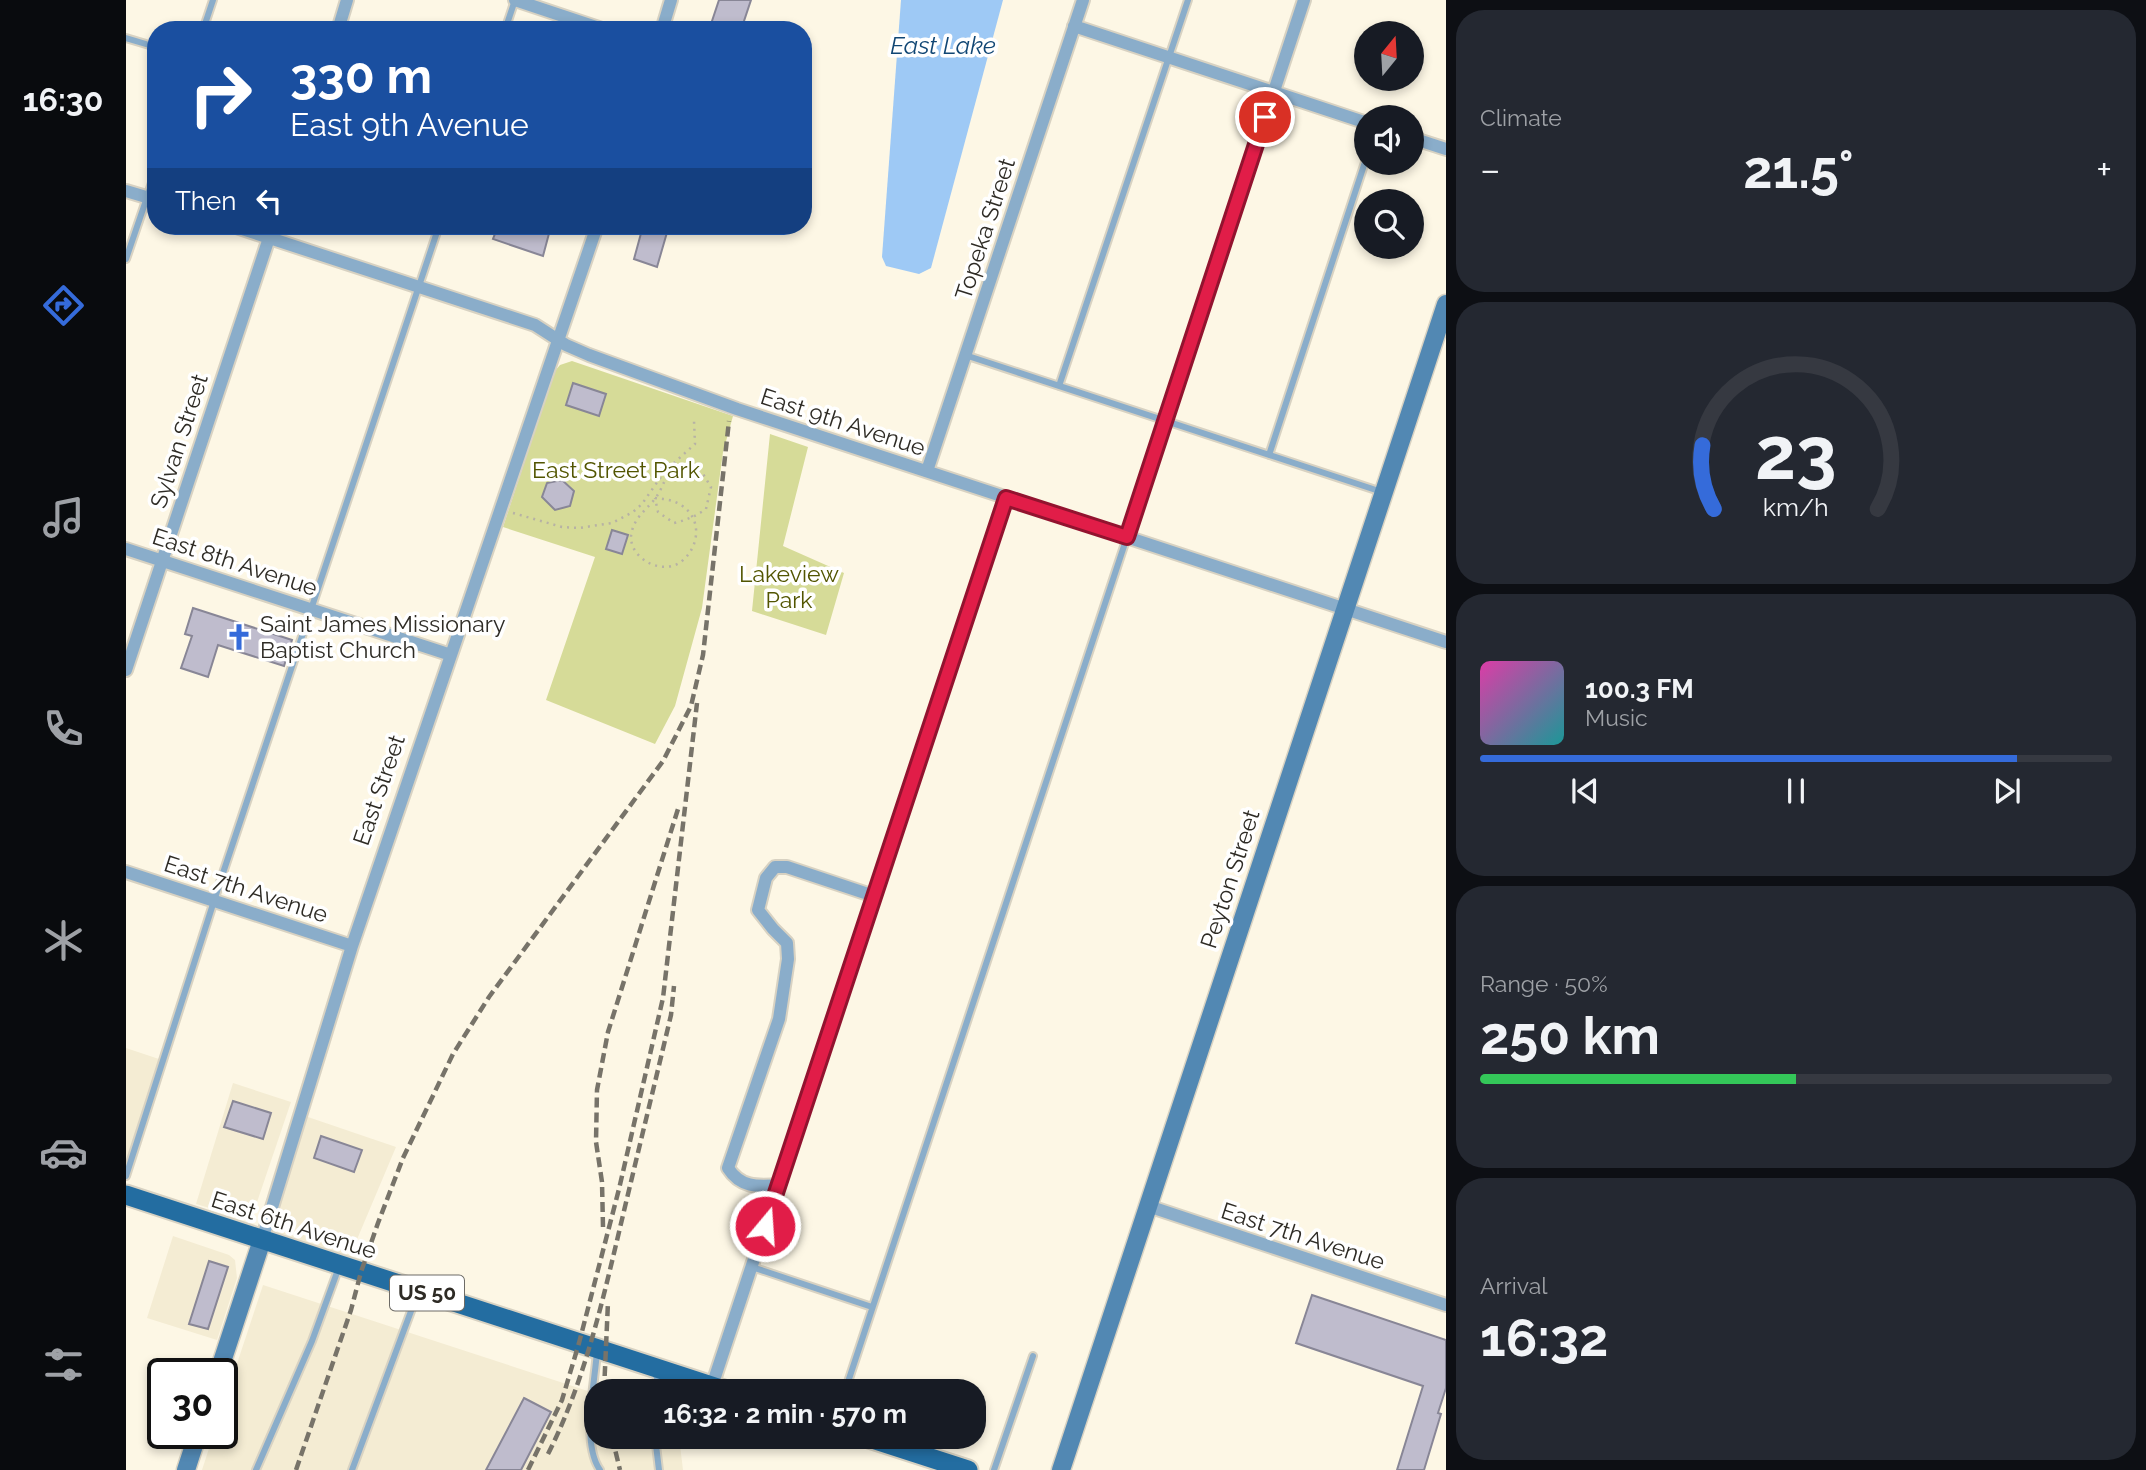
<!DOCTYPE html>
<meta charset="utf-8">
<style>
:root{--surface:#171b24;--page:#242831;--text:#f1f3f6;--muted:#9ea1a6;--line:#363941;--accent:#356bda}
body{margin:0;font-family:Raleway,sans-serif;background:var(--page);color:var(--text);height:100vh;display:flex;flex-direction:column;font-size:26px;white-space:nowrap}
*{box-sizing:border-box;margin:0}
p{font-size:23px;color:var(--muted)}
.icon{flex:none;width:38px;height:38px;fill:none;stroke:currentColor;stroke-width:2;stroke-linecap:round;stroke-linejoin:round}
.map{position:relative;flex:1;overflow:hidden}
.sheet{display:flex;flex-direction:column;gap:10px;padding:10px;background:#0d0f14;width:700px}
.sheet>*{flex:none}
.hud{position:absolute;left:21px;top:21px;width:665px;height:214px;border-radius:28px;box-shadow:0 4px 10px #0003;background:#1a4fa0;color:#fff;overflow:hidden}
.needle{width:46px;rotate:18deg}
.tools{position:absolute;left:1228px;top:21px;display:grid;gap:14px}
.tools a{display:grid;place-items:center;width:70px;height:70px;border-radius:50%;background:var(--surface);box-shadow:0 4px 10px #0003;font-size:35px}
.speed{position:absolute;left:21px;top:1358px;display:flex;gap:14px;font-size:35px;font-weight:700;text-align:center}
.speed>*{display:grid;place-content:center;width:91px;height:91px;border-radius:50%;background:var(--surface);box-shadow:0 4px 10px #0003;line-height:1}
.speed .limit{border:4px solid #111;border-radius:10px;background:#fff;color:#111}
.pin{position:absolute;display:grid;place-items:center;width:60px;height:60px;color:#fff;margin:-30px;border:4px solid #fff;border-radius:50%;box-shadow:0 2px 7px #0007}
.me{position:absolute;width:77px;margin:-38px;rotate:18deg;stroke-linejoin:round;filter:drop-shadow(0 0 5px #0008)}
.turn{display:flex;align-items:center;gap:24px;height:147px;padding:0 28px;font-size:32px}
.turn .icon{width:91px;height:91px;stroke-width:2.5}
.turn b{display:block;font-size:49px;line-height:60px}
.then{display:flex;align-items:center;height:66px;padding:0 28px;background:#0003;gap:14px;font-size:26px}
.big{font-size:52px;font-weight:700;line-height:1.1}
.sheet .widget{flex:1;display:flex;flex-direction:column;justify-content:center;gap:10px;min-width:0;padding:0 24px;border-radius:28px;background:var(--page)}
.sheet .dial{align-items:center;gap:0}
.dial svg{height:182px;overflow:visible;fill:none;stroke:var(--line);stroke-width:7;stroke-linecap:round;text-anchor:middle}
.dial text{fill:var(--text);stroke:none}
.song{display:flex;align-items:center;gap:21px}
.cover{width:84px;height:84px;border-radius:10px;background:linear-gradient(135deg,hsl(320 70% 55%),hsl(180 70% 35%))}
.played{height:7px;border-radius:4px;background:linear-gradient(90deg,var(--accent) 85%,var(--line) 85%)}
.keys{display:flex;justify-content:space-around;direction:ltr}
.heat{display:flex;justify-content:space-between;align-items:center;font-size:38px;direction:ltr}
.charge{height:10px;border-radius:5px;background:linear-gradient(90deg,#34c759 50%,var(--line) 0)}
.trip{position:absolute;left:458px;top:1379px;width:402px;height:70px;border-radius:28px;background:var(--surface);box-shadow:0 4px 10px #0003;font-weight:700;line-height:70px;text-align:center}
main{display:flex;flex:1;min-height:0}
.dock{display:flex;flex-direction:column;width:126px;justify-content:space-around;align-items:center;background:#090b0e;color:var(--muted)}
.dock .icon{width:49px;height:49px}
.dock .on{color:var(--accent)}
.dock b{font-size:32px;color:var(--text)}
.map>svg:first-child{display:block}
</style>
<main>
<nav class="dock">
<b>16:30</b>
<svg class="icon on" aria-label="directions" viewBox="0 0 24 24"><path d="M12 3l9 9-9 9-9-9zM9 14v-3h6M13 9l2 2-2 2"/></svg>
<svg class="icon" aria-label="music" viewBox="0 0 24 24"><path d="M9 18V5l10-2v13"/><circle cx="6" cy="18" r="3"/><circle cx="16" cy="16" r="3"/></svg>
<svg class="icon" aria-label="phone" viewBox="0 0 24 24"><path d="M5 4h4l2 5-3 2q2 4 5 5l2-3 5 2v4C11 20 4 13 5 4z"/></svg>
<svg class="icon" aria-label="climate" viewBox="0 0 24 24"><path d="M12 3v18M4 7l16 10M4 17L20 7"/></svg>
<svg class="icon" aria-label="car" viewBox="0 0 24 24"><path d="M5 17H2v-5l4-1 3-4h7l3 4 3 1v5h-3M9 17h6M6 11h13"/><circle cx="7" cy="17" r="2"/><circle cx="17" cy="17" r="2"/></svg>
<svg class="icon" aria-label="filters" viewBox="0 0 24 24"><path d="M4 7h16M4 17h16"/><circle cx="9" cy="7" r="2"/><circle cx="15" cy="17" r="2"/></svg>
</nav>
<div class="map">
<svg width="1320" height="1470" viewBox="0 0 1320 1470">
<rect width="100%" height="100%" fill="#fdf7e5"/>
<path fill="#f4ecd3" d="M0,1048l39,13 -39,120z
M107,1083l58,19 -35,103 -5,9 -8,4 -47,-14z
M179,1116l91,31 -46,109 -73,-24 -5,-6z
M47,1236l56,19 6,5 2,18 -20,62 -70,-22z
M137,1285l334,109v43h82l4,33h-481l12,-37h8v-24z"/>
<path fill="#d6db98" d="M446,361l161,55 -10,36 -21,156 -27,98 -20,38 -109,-44 49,-143 -92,-30 51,-155 6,-7z
M644,434l38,13 -25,99 61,27 -18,62 -74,-24z"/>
<path fill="#9ec9f5" d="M775,0h102l-72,268 -12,6 -33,-8 -4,-9z"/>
<path fill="#bfbccd" stroke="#888696" stroke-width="2" d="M593,0h32l-10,30h-8l-22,-6z
M372,226h53l-8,30 -50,-17z
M517,226h15l10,3 -11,38 -23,-8z
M447,383l33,11 -7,22 -33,-11z
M436,480l12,11 -4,15 -15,4 -13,-13 5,-14z
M486,530l16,5 -6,19 -16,-5z
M67,608l99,32 -8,26 -66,-21 -10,32 -27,-9 11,-32 -7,-2z
M107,1101l38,12 -8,26 -39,-12z
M195,1136l41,14 -8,22 -40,-14z
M83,1261l19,6 -20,62 -19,-5z
M1186,1295l134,45v48l-8,25 3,1 -17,56h-27l26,-84 -127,-43z
M398,1398l27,14 -30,58h-35z"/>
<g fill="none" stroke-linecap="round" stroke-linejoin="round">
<defs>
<path id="lane" d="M77,30l10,-30
M379,30l10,-30
M0,38l30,9
M0,259l30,-88
M839,355l417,137
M933,386l129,-386
M1143,455l98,-299
M0,1176l96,-300 217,-650
M626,1267l120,40
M471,1351c-2,32 -16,92 3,119
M529,1372l3,9 -1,10
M719,1391l282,-854
M529,1437l4,33
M130,1470l56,-129 27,-74
M226,1470l65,-175
M868,1470l39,-114"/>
<path id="street" d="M389,0l90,30
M948,26l293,97
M212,30l9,-30
M536,30l9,-30
M1286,138l34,11
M0,191l30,9
M107,226l302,99 31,20 23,10 148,54 709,233
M801,471l156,-471
M1001,537l177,-537
M0,549l325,106
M0,670l147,-444
M0,872l226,74
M653,1185c-23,2 -39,2 -51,-17l51,-149 9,-60 -1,-16 -14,-14 -15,-19 8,-32 9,-11h12l87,29
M1022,1206l298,99
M136,1240l90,-294 245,-720
M586,1386l294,-888"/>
<path id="secondary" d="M92,1374l44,-134
M60,1470l12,-37
M935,1470l385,-1166"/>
<path id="primary" d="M0,1195l601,196
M740,1437l102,33"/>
</defs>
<use href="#lane" stroke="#d8d2c2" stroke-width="10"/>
<use href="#street" stroke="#d8d2c2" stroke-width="16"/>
<use href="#secondary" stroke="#d8d2c2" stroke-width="21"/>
<use href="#primary" stroke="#d8d2c2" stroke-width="23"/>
<path stroke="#b7b2a4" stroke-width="2.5" stroke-dasharray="2 5" stroke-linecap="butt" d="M529,498c9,1 19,2 26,7 21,13 19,41 1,56 -18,15 -52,-1 -51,-25 2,-17 13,-24 23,-36 12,-15 6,-21 26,-33l23,7 8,13 -5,22c-10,7 -19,11 -32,14l-16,-11 -3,-14
M387,513l49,14 17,1 33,-5 21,-11 9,-8 23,-33 30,-27 -1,-23"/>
<use href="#lane" stroke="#8aadca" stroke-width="6"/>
<use href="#street" stroke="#8aadca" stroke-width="12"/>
<use href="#secondary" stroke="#5288b3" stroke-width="18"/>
<use href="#primary" stroke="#236da1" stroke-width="19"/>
<path stroke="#777369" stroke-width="4.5" stroke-dasharray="10 5" stroke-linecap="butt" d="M477,1227l-1,-45 -6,-40 1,-52 11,-58 70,-223
M478,1391l4,-89
M486,1437l8,33
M422,1454c35,-69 53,-146 71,-222 17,-72 35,-145 52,-217l3,-29
M170,1470l55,-160 10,-38 17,-49 25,-65 50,-104 36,-57 174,-236 28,-55 12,-51 26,-234
M402,1470l34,-70 17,-57 40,-154 44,-191 34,-295"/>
</g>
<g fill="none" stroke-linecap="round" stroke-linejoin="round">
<defs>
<path id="route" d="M639,1226l241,-728 121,39 138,-420"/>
</defs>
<use href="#route" stroke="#92132f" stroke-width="18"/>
<use href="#route" stroke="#e11d48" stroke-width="12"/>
</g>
<defs>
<symbol id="church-bare" viewBox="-9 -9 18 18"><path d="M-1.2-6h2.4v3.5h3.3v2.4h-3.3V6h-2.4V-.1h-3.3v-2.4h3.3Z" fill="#356bda" stroke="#fff" stroke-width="2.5" paint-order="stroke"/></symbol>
</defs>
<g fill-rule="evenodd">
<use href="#church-bare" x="94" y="618" width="38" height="38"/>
</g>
<g text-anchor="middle" stroke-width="7" stroke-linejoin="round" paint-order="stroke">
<rect fill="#fff" stroke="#6d6b66" stroke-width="2" x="264" y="1275.5" width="74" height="35" rx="5"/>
<g font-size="21" font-weight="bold" fill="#2e2b25">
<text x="301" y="1300">US 50</text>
</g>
<g font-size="23" fill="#2e2b25" stroke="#fff">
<text transform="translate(859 229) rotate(-72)" y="8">Topeka Street</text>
<text transform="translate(717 422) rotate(18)" y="8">East 9th Avenue</text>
<text transform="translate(53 441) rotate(-72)" y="8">Sylvan Street</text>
<text transform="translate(109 562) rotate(18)" y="8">East 8th Avenue</text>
<text transform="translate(253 790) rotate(-71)" y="8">East Street</text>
<text transform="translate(1104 879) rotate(-72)" y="8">Peyton Street</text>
<text transform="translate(120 889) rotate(18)" y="8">East 7th Avenue</text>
<text transform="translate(168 1225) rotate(18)" y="8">East 6th Avenue</text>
<text transform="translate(1177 1236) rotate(18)" y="8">East 7th Avenue</text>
</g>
<g font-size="23" fill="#525501" stroke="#fff">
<text x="490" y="478">East Street Park</text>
<text x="663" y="582">Lakeview<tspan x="663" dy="26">Park</tspan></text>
</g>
<g font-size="23" fill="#2e2b25" stroke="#fff" text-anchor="start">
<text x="134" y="632">Saint James Missionary<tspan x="134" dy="26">Baptist Church</tspan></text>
</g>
<g font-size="24" font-style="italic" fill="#104674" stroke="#fff">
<text x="817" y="54">East Lake</text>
</g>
</g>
</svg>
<div class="tools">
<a><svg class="needle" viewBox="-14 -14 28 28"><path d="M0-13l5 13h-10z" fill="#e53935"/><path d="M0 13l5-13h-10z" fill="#9ea1a6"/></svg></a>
<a><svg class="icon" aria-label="sound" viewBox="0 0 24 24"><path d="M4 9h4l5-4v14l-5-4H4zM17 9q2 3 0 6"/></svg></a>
<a><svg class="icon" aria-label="search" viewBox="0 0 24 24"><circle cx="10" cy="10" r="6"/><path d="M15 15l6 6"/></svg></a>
</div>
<div class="speed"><div class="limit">30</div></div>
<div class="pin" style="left:1139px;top:117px;background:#d93025"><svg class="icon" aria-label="arrive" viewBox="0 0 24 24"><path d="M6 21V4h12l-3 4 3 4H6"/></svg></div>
<svg class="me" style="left:639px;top:1226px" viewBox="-20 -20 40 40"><circle r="17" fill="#e11d48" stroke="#fff" stroke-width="3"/><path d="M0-11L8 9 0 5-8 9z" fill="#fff"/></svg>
<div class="trip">16:32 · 2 min · 570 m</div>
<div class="hud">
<div class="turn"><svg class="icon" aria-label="right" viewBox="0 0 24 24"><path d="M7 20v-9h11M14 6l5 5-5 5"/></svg><div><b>330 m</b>East 9th Avenue</div></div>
<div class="then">Then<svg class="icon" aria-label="left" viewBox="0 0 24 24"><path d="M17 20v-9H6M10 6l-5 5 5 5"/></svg></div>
</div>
</div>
<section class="sheet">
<div class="widget"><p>Climate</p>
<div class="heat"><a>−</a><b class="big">21.5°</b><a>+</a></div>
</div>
<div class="widget dial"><svg viewBox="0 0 100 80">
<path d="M14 69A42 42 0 1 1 86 69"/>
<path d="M14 69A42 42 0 0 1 9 41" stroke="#356bda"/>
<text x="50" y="56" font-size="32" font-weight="700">23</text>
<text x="50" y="72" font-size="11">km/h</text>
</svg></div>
<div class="widget">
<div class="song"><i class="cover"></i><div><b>100.3 FM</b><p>Music</p></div></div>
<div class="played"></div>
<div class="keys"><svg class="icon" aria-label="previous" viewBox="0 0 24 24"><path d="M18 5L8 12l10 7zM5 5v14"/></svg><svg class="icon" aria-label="pause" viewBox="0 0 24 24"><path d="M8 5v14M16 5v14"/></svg><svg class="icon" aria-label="next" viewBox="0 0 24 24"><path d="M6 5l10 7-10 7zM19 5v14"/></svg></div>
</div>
<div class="widget"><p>Range · 50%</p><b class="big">250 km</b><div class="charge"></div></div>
<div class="widget"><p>Arrival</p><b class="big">16:32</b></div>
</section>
</main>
